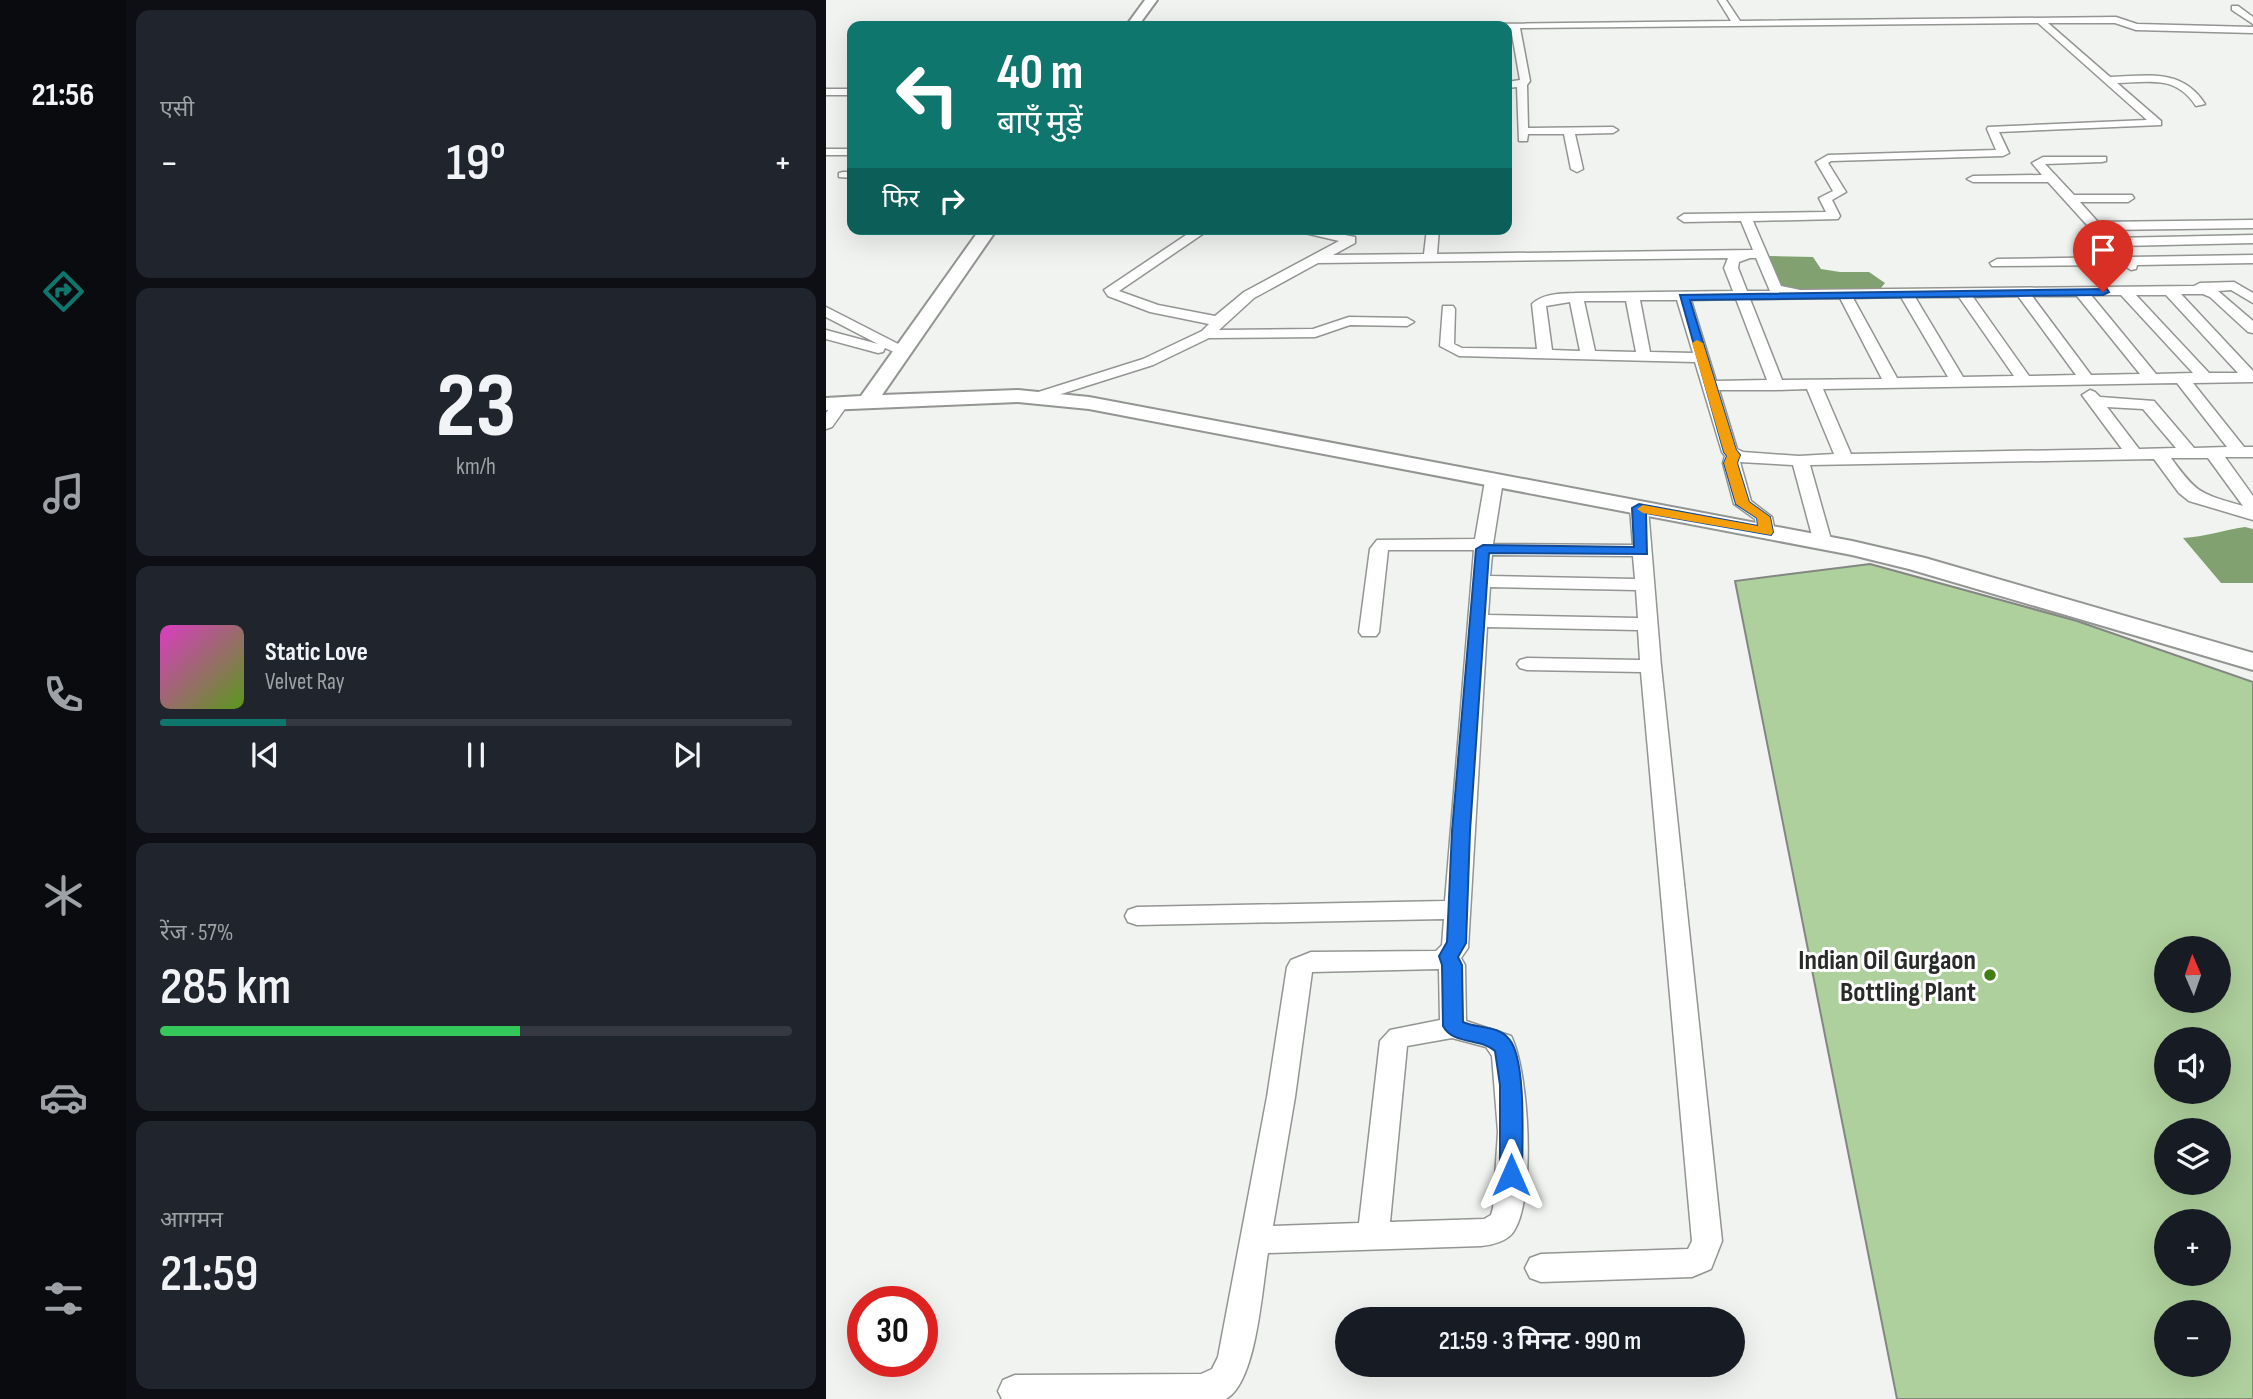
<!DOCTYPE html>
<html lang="hi">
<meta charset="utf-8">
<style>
:root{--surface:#171b24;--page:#20242c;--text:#f1f3f6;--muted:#9ea1a6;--line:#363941;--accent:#0f766e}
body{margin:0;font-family:"Sofia Sans Condensed","Noto Sans Devanagari",sans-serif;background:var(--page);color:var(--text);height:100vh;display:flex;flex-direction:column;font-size:26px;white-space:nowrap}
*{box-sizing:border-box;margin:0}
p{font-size:23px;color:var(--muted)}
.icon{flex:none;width:38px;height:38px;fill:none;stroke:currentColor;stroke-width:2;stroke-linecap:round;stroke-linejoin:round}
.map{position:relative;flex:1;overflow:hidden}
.details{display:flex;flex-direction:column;gap:10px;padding:10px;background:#0d0f14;width:700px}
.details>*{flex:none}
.top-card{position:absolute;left:21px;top:21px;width:665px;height:214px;border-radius:14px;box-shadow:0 7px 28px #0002;background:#0f766e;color:#fff;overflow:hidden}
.needle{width:46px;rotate:358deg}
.buttons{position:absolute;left:1328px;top:936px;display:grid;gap:14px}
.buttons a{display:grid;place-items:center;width:77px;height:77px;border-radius:50%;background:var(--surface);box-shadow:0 7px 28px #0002;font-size:35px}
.speed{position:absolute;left:21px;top:1286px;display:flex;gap:14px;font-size:35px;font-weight:700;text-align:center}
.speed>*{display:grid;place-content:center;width:91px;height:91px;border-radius:50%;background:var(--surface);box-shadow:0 7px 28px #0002;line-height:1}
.speed .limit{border:10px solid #d22;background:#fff;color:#111}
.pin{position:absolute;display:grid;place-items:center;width:60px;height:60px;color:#fff;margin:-72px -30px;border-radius:50% 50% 50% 0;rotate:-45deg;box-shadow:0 0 7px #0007}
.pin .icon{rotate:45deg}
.me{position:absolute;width:77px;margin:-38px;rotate:0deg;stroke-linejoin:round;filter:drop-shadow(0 0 5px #0008)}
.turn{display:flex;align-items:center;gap:24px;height:147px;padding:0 35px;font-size:32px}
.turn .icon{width:91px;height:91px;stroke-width:2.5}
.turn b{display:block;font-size:49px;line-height:60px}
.then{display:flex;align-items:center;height:66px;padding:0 35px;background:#0003;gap:14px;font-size:26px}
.big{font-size:52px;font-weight:600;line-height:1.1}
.details .tile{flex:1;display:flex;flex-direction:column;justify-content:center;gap:10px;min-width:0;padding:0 24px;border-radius:14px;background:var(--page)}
.details .dial{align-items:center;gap:0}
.dial b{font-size:91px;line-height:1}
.song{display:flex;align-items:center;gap:21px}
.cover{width:84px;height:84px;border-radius:10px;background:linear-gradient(135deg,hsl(310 70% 55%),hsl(90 70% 35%))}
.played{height:7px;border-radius:4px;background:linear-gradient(90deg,var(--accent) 20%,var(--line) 20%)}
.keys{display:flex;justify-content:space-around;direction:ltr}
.heat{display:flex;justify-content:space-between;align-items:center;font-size:38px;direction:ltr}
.charge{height:10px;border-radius:5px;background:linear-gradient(90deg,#34c759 57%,var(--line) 0)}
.trip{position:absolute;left:509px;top:1307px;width:410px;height:70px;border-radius:35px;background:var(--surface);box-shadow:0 7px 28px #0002;font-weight:600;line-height:70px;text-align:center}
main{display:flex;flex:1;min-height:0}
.tabs{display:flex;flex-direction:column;width:126px;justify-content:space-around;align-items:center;background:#090b0e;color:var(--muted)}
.tabs .icon{width:49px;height:49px}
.tabs .on{color:var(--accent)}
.tabs b{font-size:32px;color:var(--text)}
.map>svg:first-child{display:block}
</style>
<main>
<nav class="tabs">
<b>21:56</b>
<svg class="icon on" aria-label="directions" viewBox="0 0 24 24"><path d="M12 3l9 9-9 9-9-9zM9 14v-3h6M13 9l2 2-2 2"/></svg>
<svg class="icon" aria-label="music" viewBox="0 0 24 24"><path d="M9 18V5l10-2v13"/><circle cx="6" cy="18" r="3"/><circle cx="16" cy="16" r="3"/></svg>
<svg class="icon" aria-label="phone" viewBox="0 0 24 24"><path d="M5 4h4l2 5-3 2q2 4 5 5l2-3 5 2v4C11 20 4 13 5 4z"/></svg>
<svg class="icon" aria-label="climate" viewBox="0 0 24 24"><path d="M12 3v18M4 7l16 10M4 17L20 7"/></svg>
<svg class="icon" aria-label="car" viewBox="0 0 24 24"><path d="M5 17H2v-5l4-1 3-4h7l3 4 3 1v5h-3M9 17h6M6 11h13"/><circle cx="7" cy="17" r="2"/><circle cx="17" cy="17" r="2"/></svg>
<svg class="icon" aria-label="filters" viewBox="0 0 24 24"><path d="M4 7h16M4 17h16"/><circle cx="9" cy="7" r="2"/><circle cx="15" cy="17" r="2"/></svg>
</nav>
<section class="details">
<div class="tile"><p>एसी</p>
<div class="heat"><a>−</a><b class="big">19°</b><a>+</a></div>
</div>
<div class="tile dial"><b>23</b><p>km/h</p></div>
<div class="tile">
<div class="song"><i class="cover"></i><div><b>Static Love</b><p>Velvet Ray</p></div></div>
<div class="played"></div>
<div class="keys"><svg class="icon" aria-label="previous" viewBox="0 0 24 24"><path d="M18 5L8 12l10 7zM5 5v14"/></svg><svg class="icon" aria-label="pause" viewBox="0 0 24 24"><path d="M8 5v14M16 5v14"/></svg><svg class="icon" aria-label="next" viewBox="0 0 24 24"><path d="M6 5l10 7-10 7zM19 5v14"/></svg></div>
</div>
<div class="tile"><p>रेंज · 57%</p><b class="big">285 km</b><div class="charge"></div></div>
<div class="tile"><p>आगमन</p><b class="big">21:59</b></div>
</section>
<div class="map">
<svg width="1427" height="1399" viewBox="0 0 1427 1399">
<rect width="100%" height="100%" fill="#f0f3ef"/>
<path fill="#81a270" d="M944,256l43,1 8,12 19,3h29l16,11 -5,6 -89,2 -17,-6 -10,-25z
M1419,527l8,2v54h-32l-38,-45c22,-1 41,-8 62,-11z"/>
<path fill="#aed09c" stroke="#838682" stroke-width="2" fill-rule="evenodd" d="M1044,564l207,57 176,61v717h-356l-162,-818zM1340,948h53v53h-53zM1340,1040h53v52h-53zM1340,1130h53v53h-53zM1340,1222h53v52h-53zM1340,1312h53v53h-53z"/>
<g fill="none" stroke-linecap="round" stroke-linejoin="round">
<defs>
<path id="minor" d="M892,0h8l14,21 376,-4 21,7 116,3v6l-117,-3 -21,-7h-67l62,54c38,-1 72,-9 95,27l-9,2c-20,-31 -46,-24 -79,-23l44,38v4l-162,7 10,21 -6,3 -172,5 -3,2 18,29 -14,8 8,16 -2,3 -85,2 28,65 19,4 394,-4 6,-3 34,-1 19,11v10l-22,-13 -13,1 35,30v12l-5,-1 -38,-35 -7,-3h-22l72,77v11l-60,1 51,64h9v10h-28l28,39v24l-64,-19 -10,-8 -25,-34 -344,6 22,78 -9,5 -9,-5 -21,-78 -53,-3 11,39 21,16 3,15 -9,5 -9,-5 -2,-13 -21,-15 -11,-41 2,-7 -3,-4 -27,-90 -236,-6 -19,-10 3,-40h10l2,3 -1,35 8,4 75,1 -5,-45c12,-11 28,-10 44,-11l157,-2 -9,-23 4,-10 -410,5 -64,35 -35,32 94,-1 36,-12 58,1 7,4 -7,4 -57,-1 -35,12 -106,1 -56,27 -111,35 -5,2 -8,-5 3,-3 111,-35 59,-28 7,-7 -59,-12 -42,-16 -4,-6 91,-61h15l-91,62 39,14 57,11 29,-24 95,-51 -51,-12h27l40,8v6l-22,12 91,-1 3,-25h12l-2,25 316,-4 -12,-29 -57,1 -6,-4 6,-4 142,-2 -7,-14 14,-7 -17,-29 12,-7 168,-5 -9,-21 1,-2 159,-7 -109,-97 -518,5 10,53 -3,4 1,43 85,-1 5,3 -5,3 -38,1 8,35 -6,3 -6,-3 -7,-35h-36l-1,7h-8l-2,-54 -10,1v-6l13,-2 -9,-52 -29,-2 1,-2 248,-3zM924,258h6l14,33h-23l-9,-23 1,-6zM1265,295h30l72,78 -37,1zM1310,295h30l72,78h-29zM1192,296l58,79 -47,1 -56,-79zM1206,296h45l63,78 -49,1zM1075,297l47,80 -51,1 -44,-80zM1089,297h44l55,79 -51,1zM1014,298l42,81 -100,1 -32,-81zM910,299l31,81 -51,1 -25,-81zM814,300h37l16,53 -43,-1zM758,301h42l10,51 -41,-1zM744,302l10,49 -28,-1 -6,-44zM1351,383l50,64 -33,1 -40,-47 -54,-4 -5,-5 -5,-2 -8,5 40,54 -271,5 -28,-65zM950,390l31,-1 27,65 -35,2 -56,-4 -6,-3 -18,-59zM1281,407l36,2 33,39 -37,1zM1345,458h37l35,48c-43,-13 -45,-11 -72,-48z
M1406,6h6l15,11v7l-21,-14z
M0,89h26v6h-26z
M0,149h26v6h-26z
M1217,157h63v4l-4,1 -57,2 29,31h58l2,3 -6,4h-48l18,20 155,-2v8l-148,2 8,8 140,-3v8l-133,3 10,11 123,-2v8l-116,2 -1,4 -5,1 -8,-5 -131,1 -2,-3 7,-4 119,-2 -68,-75h-75l-6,-3 6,-3 69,-1 -10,-12z
M17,172h9v6l-13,-1v-4z
M0,307l82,42 2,3 -7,4 -18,-8 -2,4 -5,1 -52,-14v-9l52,14 -52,-27z
M15,398l8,5 -17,24 -6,2v-16l9,-13z
M668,476l9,5 -10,63 140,1 -3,-37 9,-5 9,5 13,158 61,575 -11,28 -19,8 -151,5 -11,-4 -5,-10 5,-10 11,-4 147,-5 4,-8 -51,-569 -114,-2 -7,-2 -3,-4 3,-4 7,-2 113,2 -2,-30 -151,-3 -19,321 -7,10 4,7 1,56 45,15c18,35 25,161 3,195 -6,10 -22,14 -33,15l-213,7c-6,34 -11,129 -42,146h-224l-4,-8 5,-11 12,-5 186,-1 11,-5 6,-12 49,-260 20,-130 4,-7 20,-8 125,-1 6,-6 2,-26 -307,6 -9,-3 -3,-6 3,-6 9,-3 308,-6 29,-351h-86l-9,82 -3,4h-14l-3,-4 11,-83 7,-9 98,-1 10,-58zM666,555l141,1 2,23 -145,-3zM664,587l146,3 2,28 -150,-3zM613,969l1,51 -50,10 -10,11 -21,182 -86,3 22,-129 17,-125zM626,1038l34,9 6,9 6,76 -5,76 -2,7 -7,4 -94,3 17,-176z"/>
<path id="tertiary" d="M319,0h12l-19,26h-12z
M154,229h17l-115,166 136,-5 71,7 763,144 73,17 328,95v17l-344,-101 -57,-14 -763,-146 -71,-7 -192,8v-12l35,-2z"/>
</defs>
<use href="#minor" stroke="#929591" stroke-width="3"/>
<use href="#tertiary" stroke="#929591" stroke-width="4"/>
<use href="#minor" fill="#fff" fill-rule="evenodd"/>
<use href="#tertiary" fill="#fff" fill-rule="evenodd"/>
</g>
<path fill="#1a73e8" stroke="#114b97" stroke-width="2" d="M1281,289l2,3 -6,3 -413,5 46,150 4,5 -3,8 12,39 21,15 3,15 -2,3 -125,-22 1,41 -158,-1 -19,278 -4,112 -8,14 4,8 1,57c15,7 35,3 46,17 18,20 13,107 13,136l-3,7 -8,3 -8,-3 -3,-7v-90l-5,-34c-14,-13 -42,-6 -52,-25l-1,-61 -3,-9 8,-14 5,-111 24,-282 7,-4 151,2 -2,-39 7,-4 119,22 -1,-8 -21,-14 -12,-41 3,-7 -3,-4 -44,-157z"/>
<path fill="#f59e0b" d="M871,340l6,3 33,107 4,5 -3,8 12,39 21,15 3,15 -2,3 -128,-22 -6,-4 6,-4 115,21 -1,-8 -21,-14 -12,-41 3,-7 -3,-4 -32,-109z"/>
<circle fill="#437d16" stroke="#fff" stroke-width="2.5" cx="1164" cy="975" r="7"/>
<g text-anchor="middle" stroke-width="6" stroke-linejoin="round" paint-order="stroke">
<g font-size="28" font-weight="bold" fill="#292b29" stroke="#fff" text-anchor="end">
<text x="1150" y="969">Indian Oil Gurgaon<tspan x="1150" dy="32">Bottling Plant</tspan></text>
</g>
</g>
</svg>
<div class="buttons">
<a><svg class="needle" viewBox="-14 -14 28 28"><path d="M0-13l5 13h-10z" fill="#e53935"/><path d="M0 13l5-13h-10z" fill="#9ea1a6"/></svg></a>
<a><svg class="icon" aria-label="sound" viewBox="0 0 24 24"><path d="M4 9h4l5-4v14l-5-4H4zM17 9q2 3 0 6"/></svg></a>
<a><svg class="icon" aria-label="layers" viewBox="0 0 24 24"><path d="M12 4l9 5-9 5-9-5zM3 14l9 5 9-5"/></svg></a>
<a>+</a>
<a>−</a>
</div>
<div class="speed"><div class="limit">30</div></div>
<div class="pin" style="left:1277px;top:292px;background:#d93025"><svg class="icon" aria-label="arrive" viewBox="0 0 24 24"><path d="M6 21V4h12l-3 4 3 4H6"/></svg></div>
<svg class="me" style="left:685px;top:1175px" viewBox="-20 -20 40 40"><path d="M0-17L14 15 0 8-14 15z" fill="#1a73e8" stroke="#fff" stroke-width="4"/></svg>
<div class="trip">21:59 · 3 मिनट · 990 m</div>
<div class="top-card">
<div class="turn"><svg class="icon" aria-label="left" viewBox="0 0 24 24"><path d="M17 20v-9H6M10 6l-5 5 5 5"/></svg><div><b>40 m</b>बाएँ मुड़ें</div></div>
<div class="then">फिर<svg class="icon" aria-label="right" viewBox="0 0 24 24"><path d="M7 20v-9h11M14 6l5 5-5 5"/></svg></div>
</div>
</div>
</main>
